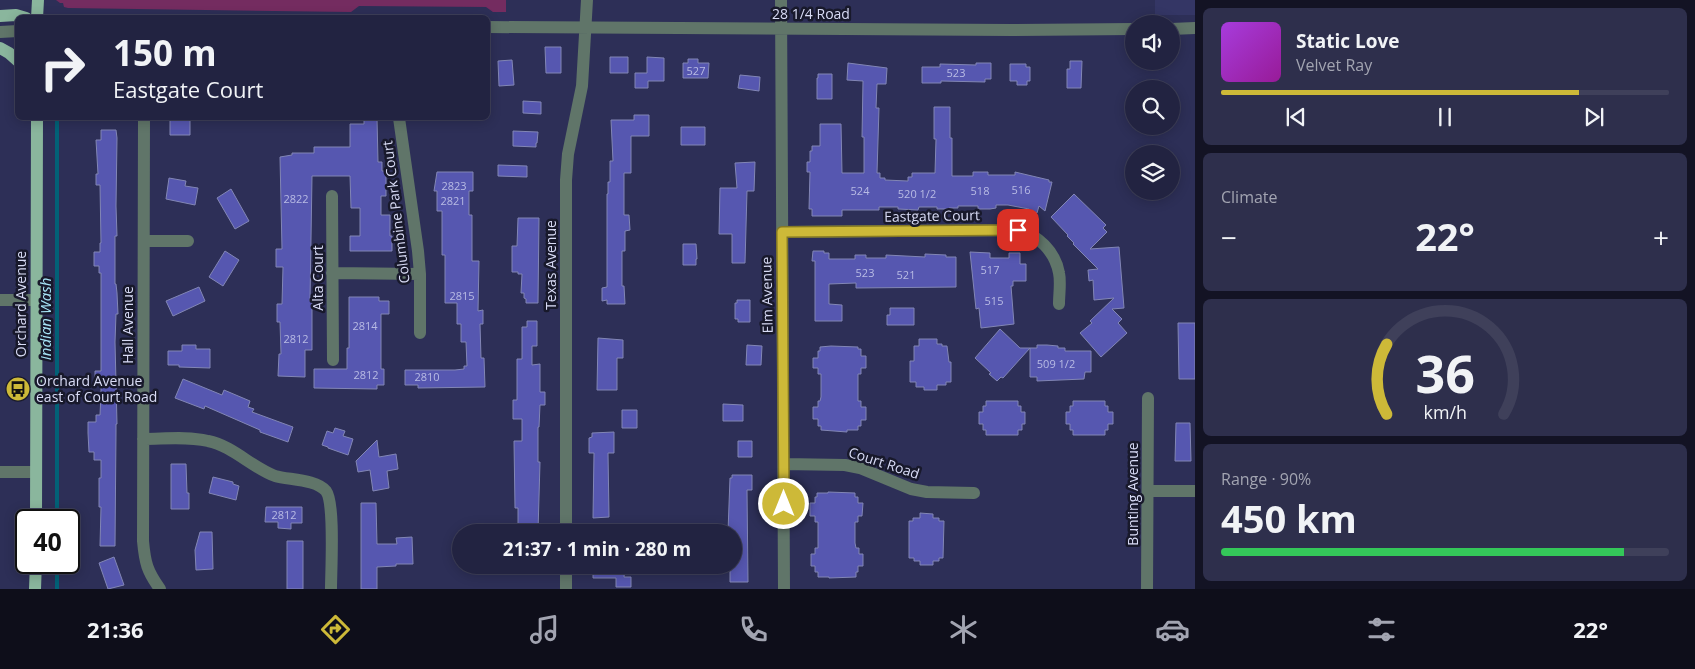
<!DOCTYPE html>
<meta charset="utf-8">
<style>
:root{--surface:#222341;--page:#2e2f4c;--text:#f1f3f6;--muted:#a2a4b1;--line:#3f405a;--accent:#cdb938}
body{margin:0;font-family:"Open Sans",sans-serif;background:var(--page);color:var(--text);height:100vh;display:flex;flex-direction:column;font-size:19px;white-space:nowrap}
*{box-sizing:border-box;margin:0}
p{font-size:16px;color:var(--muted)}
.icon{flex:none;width:28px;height:28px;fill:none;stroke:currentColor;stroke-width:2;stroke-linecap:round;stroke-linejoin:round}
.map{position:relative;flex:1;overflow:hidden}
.sheet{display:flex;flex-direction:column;gap:8px;padding:8px;background:#131324;width:500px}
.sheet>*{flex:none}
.banner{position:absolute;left:15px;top:15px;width:475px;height:105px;border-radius:8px;box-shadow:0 2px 12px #0003,0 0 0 1px var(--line);background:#222341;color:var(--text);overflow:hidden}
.buttons{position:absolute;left:1125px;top:15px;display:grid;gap:10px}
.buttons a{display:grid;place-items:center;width:55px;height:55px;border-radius:50%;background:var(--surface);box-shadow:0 2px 12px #0003,0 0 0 1px var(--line);font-size:25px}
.speed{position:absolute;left:15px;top:509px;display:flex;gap:10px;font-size:25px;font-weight:700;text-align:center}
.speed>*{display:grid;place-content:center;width:65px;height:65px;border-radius:50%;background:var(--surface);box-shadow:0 2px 12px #0003,0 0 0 1px var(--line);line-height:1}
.speed .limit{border:2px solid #111;border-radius:8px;background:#fff;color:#111}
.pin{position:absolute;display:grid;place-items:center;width:42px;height:42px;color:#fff;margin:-21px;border-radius:10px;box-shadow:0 2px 8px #0006}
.me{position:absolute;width:55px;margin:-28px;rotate:0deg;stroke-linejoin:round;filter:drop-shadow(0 0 4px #0008)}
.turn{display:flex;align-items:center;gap:18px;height:105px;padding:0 15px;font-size:22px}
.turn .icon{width:65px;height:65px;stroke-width:2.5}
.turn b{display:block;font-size:35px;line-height:42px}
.big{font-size:38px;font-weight:700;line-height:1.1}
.sheet .card{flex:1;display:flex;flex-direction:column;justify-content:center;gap:8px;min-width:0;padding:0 18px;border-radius:8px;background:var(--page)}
.sheet .dial{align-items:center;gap:0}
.dial svg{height:130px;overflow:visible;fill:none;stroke:var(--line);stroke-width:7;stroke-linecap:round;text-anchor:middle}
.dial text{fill:var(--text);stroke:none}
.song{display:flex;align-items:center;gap:15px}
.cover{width:60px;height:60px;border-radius:8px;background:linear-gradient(135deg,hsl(280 70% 55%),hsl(300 70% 35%))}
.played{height:5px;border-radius:2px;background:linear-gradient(90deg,var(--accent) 80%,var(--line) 80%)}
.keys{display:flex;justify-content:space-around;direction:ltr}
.heat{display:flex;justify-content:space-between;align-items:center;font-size:28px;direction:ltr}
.charge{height:8px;border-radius:4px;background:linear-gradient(90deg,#34c759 90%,var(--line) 0)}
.trip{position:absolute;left:452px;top:524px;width:290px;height:50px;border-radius:25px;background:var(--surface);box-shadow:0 2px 12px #0003,0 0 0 1px var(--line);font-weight:700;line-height:50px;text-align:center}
.menu{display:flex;height:80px;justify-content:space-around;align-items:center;background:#0e0e1a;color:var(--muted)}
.menu .icon{width:35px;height:35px}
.menu .current{color:var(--accent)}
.menu b{font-size:22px;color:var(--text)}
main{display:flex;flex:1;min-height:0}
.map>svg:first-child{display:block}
</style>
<main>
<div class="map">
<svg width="1195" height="589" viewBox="0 0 1195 589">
<rect width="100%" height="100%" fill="#2d2f57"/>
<path fill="#343665" d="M1155,0h40v15h-40z"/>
<path fill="#742c60" d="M56,0h450v12h-13l-7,-5 -127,-1 -8,6 -283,-4 -4,-1 -1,-4h-3z"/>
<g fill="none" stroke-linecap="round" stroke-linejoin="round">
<path stroke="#026177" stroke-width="4" d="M57,520v-402
M57,589v-27"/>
</g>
<path fill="#5657b0" stroke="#8286b5" d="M545,47h16v26h-15z
M610,57h18v16h-18z
M647,57l17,1v23h-16v7h-13v-15h12z
M688,59h10v4h11l-1,15h-25v-15h5z
M512,60l2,25 -15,1 -1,-25z
M1070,61h12l-1,27h-14v-19h3z
M848,63l39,5 -1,16h-9l-1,24h3l-2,65h3v5h5v2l23,1v-4h4v-4h23l1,-34h-2v-32h16v31h2v38h21v-4h15v3h27v-3l34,8v2h3l-7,29 -6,-5 -2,7 -9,-2 1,-2 -21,-4h-12v3l-6,1h-12v-3h-20v2h-9v1h-12v-2h-18l-1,3 -20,-1v-2h-19v3h-37v6h-30v-7h-3l1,-37h-3v-10h3v-11h2v-5h8v-22h21l1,49h22v-36h-2l1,-56 -16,-1z
M976,63h15v16h-6v3l-44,-1v2h-19v-16h18v-3l36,1z
M1010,64h16v3h4v14h-3v4h-10v-4h-7z
M818,74h14v25h-15v-21h1z
M740,75l20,2 -1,14 -21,-3z
M523,101l18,1v12l-18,-1z
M634,115h15v21h-18v37h-7v42h5l1,15 -5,1v20h-3v35h2l1,18h-18v-4l-5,1v-13l5,-1v-93h1v-12h2v-21h3l-2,-41h23z
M170,118h20v17h-20z
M364,118h13l1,44h4v9h4v25h-5v19h9v21h2v15h-42v-15h10v-28h-9l-1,-32h-38l-2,125h2v49h-7v27l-27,-1 1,-22h2l-1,-32h-3v-18h5l1,-37h-7v-18h6l-2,-92 12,-2v-2h22v-6h36v-23h14z
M681,127h24v18h-24z
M101,130h15l1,8 -1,68 1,30h-2v48h1l1,9 1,21h-2l-1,28 2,82h-1v8l-1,114h-15l1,-39h-2v-29h2v-18h-7v-8h-5l-1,-19v-11h8v-7h4l1,-21v-12h-6v-11h6v-98h-2v-7h-5v-14h6v-9h1l-1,-58h-4v-11h2l-2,-34h5z
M513,131l25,1 -1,11h-1v4l-23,-1z
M755,162l-1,29h-7l-2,72h-13v-29h-13l1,-46h17l-2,-25z
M498,165l29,1v11l-29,-1z
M437,172h36v19h-4v24h3v46h7l-1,50 5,-1v14h-3l1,34h3l1,29 -67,1v-3h-13v-15h50l9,-1v-3h3l-1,-24h-5v-18h-4v-21h-12v-48h-3v-44h-5v-20h-3z
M169,178l17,3 -1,5 13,2 -3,17 -29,-6z
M231,189l18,32 -14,8 -18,-31z
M1074,194l32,31 -3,3 4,4 -17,17 29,-2 5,61 -12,1 10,10 -4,4 9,10 -26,24 -21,-24 12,-10 -2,-2 24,-23 -20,2 -1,-20 -4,1 -1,-11 10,-1 -25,-25 1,-1 -7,-7 1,-1 -17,-18z
M518,218h21l-1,85h-12v-4l-2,-1v-5h-3l1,-19h-4v-2h-6v-26h5z
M683,244h13l1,15h-1v6h-13z
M225,251l14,9 -16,26 -14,-9z
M813,251h11v2h5v6h26v-4h11v3h20v-3l39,2v-3l21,1v2h10v30l-100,1v-5l-27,1v20l13,1v16h-27v-60h-3z
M970,252l20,1v5h19v-5h11v11h6v17h-13v5h-2l3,38 -33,4 -2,-20 -3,1z
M199,287l6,14 -32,15 -7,-15z
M349,297h30v4h10v13h-8v55h3v16h-7v4l-63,-1v-19h33v-21h2z
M737,300h13v22h-12v-3h-3v-16h2z
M890,308h24v17h-27v-10h3z
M527,321h10v25h-5v19l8,-1v28h5v13h-5l-1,22h-1v35h2l-2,70h-20v-24h-3l-1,-67h8v-22h-9v-19h4v-41h5v-32h5z
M1178,323h17v56h-16z
M1000,329l20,19h17v-3h10l11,1v2h7v3h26v21h-6l-1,7 -47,2v-4h-7v-29l-27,30 -2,-1 -4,4 -8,-7 2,-1 -16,-15z
M598,338l25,2v18h-6v32h-20z
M919,339h18v5h5v2h5l2,16h2v20h-5v3h-9v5h-13v-3h-8v-5h-6v-21h4v-15h5z
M182,345h14v4h14v19l-31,-1v-2h-11v-14h14z
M747,345l15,1 -1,19h-15z
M831,346l27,1v2h3v7h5v12h-5v6h-3v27h3v6h5v13h-5v6h-3v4h-11v2l-26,-2v-4h-3v-7h-5v-12h5v-6h2l1,-4v-23h-3v-6h-5v-10h5v-7h2v-4z
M183,379l39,16 2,-5 26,11 -2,6 6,2 -2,3 41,15 -5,15 -28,-10v-2l-55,-24 -1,3 -29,-11z
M986,401h32v5h3v6h4v12h-3v6h-4v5h-32v-5h-3v-6h-4v-12h4v-6h3z
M1073,401h32v5h3v6h5v12h-5v6h-3v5h-32v-5h-3v-6h-4v-12h4v-6h3z
M723,404l20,1v16h-20z
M622,410h15v18h-15z
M1176,423h14l1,38h-16z
M335,428l10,3 -2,5 10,3 -5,16 -20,-7v-1l-6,-2 5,-14 6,2z
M614,432v21h-6l1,64 -16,1 1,-65h-5v-15l3,-1v-4z
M377,440l2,17 17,-3 2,15 -11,2 2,17 -16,3 -3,-21 -12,2 -2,-11z
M738,441h14v16h-14z
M171,464h15l1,29h2v16h-18z
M732,475h20v15h-5l1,92h-18v-17h4v-33h-6l2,-54h2z
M213,477l20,5v2l6,2 -3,14 -27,-7z
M828,492l27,1v4h3v6h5l-1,13h-4v6h-3v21l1,5h3v6h4v12h-5v6h-2v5l-27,1v-1h-11v-5h-3v-6h-4v-12h4v-6h3v-26h-3v-6h-5v-13h5v-6h2v-4h11z
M361,503h15l1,41h20l-1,-6 16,-1 1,27h-17v2l-19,1v22h-16z
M266,507h36v16h-11v6l-13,-1v-6h-13z
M920,513l13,1v4h6v3h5l-1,37h-4v3h-6v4h-13v-4h-6v-3h-5v-37h4v-3h7z
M200,532h12l1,37 -17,1 -1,-20z
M287,541h16v48h-16z
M114,557l10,28 -16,4 -9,-26z
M593,565h32l-1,12h7v10h-15v-9h-23z"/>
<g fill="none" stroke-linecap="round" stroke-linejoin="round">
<path stroke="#607569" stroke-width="12" d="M781,0l3,589
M488,27l522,3 124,-1
M1171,29l24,-1
M0,32l18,-1
M144,118l-1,423c2,22 4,30 17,48
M399,118l19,133 2,23v59
M332,196l1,164
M782,232l236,-2c20,5 37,21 41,43 2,9 0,21 0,31
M144,241h44
M332,273l88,1
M0,300h36
M143,439c21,0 44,-3 65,2 25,5 43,26 67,35 14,4 41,3 51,15 9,12 5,79 5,98
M784,464l61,1 15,3 51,21 16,3 47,1
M0,472h36
M1148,491h47
M566,532v-352l2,-26 14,-68 5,-86
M566,589v-24
M1147,589l1,-191"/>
<path stroke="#8ab69d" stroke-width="12" d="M0,16l16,-1 10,3
M37,18l1,-18
M0,48l9,5 9,8
M36,520l1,-402
M35,589l1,-27"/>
</g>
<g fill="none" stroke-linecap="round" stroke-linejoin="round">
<defs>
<path id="route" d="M784,504l-2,-272 236,-2"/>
</defs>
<use href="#route" stroke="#857824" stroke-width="12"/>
<use href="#route" stroke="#cdb938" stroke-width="9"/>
</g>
<defs>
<symbol id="bus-disc" viewBox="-11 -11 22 22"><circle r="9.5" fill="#cdb938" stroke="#18192b"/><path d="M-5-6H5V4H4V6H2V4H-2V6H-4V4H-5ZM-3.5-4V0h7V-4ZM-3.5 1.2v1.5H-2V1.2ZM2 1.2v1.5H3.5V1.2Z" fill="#111"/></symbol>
</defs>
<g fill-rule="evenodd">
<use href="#bus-disc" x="4" y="375" width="28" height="28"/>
</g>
<g text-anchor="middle" stroke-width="5" stroke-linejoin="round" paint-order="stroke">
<g font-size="11" fill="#b8bbe4">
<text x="696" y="75">527</text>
<text x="956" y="77">523</text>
<text x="454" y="190">2823</text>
<text x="1021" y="194">516</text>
<text x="860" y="195">524</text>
<text x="980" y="195">518</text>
<text x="917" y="198">520 1/2</text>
<text x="296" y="203">2822</text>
<text x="453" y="205">2821</text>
<text x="990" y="274">517</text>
<text x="865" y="277">523</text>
<text x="906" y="279">521</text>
<text x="462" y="300">2815</text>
<text x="994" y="305">515</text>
<text x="365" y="330">2814</text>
<text x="296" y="343">2812</text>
<text x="1056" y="368">509 1/2</text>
<text x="366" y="379">2812</text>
<text x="427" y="381">2810</text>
<text x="284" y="519">2812</text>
</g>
<g font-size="14" fill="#d9dcf6" stroke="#18192b">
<text x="811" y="19">28 1/4 Road</text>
<text transform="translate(396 212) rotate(-97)" y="5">Columbine Park Court</text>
<text transform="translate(932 216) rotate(-1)" y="5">Eastgate Court</text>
<text transform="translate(551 265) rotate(-90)" y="5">Texas Avenue</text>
<text transform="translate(318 278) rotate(-90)" y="5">Alta Court</text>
<text transform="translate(767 295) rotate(-91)" y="5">Elm Avenue</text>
<text transform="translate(21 304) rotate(-90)" y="5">Orchard Avenue</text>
<text transform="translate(128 325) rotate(-90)" y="5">Hall Avenue</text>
<text transform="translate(884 463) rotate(18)" y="5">Court Road</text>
<text transform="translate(1133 494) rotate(-90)" y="5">Bunting Avenue</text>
</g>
<g font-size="14" fill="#d9dcf6" stroke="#18192b" text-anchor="start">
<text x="36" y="386">Orchard Avenue<tspan x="36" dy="16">east of Court Road</tspan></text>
</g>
<g font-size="15" font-style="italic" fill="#a8e5f8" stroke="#18192b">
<text transform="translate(46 319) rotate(-90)" y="5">Indian Wash</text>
</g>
</g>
</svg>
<div class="buttons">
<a><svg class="icon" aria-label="sound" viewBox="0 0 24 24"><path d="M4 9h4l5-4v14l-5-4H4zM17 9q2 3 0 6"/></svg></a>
<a><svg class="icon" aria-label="search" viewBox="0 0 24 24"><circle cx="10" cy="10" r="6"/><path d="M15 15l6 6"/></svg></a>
<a><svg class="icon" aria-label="layers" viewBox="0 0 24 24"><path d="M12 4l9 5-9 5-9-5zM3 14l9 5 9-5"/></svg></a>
</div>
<div class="speed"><div class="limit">40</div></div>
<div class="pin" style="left:1018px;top:230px;background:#d93025"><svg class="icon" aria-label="arrive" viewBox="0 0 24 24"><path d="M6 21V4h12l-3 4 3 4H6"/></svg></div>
<svg class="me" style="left:784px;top:504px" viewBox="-20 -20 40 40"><circle r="17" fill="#cdb938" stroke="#fff" stroke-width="3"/><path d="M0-11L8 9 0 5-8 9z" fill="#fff"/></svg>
<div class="trip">21:37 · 1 min · 280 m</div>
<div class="banner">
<div class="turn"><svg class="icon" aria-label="right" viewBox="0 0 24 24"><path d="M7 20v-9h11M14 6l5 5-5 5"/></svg><div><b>150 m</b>Eastgate Court</div></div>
</div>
</div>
<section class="sheet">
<div class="card">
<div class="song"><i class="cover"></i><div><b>Static Love</b><p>Velvet Ray</p></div></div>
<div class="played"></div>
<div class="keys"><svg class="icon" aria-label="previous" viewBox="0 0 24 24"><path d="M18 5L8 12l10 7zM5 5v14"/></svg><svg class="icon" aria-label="pause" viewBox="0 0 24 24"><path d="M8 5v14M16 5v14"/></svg><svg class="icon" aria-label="next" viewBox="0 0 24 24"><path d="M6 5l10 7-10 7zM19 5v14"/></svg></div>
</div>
<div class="card"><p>Climate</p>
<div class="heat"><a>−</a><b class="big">22°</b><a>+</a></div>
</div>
<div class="card dial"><svg viewBox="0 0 100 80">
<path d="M14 69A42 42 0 1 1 86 69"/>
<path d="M14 69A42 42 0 0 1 14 26" stroke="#cdb938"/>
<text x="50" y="56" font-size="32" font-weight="700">36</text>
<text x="50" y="72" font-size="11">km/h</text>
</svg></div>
<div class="card"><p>Range · 90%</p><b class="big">450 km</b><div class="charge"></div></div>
</section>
</main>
<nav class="menu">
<b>21:36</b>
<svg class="icon current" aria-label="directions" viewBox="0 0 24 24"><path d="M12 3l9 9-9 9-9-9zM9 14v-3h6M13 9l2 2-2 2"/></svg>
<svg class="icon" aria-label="music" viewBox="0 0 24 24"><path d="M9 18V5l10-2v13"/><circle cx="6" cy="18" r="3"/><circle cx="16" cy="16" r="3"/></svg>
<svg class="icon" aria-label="phone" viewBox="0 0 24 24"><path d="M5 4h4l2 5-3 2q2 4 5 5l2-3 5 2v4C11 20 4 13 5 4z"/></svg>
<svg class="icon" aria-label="climate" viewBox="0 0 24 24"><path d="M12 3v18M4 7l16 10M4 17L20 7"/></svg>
<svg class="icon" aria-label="car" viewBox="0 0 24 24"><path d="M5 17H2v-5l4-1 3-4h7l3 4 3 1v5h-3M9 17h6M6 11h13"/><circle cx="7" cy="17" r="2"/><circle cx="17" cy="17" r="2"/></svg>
<svg class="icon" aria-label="filters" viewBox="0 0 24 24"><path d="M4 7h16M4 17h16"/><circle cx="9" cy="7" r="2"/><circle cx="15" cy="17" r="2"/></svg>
<b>22°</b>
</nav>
